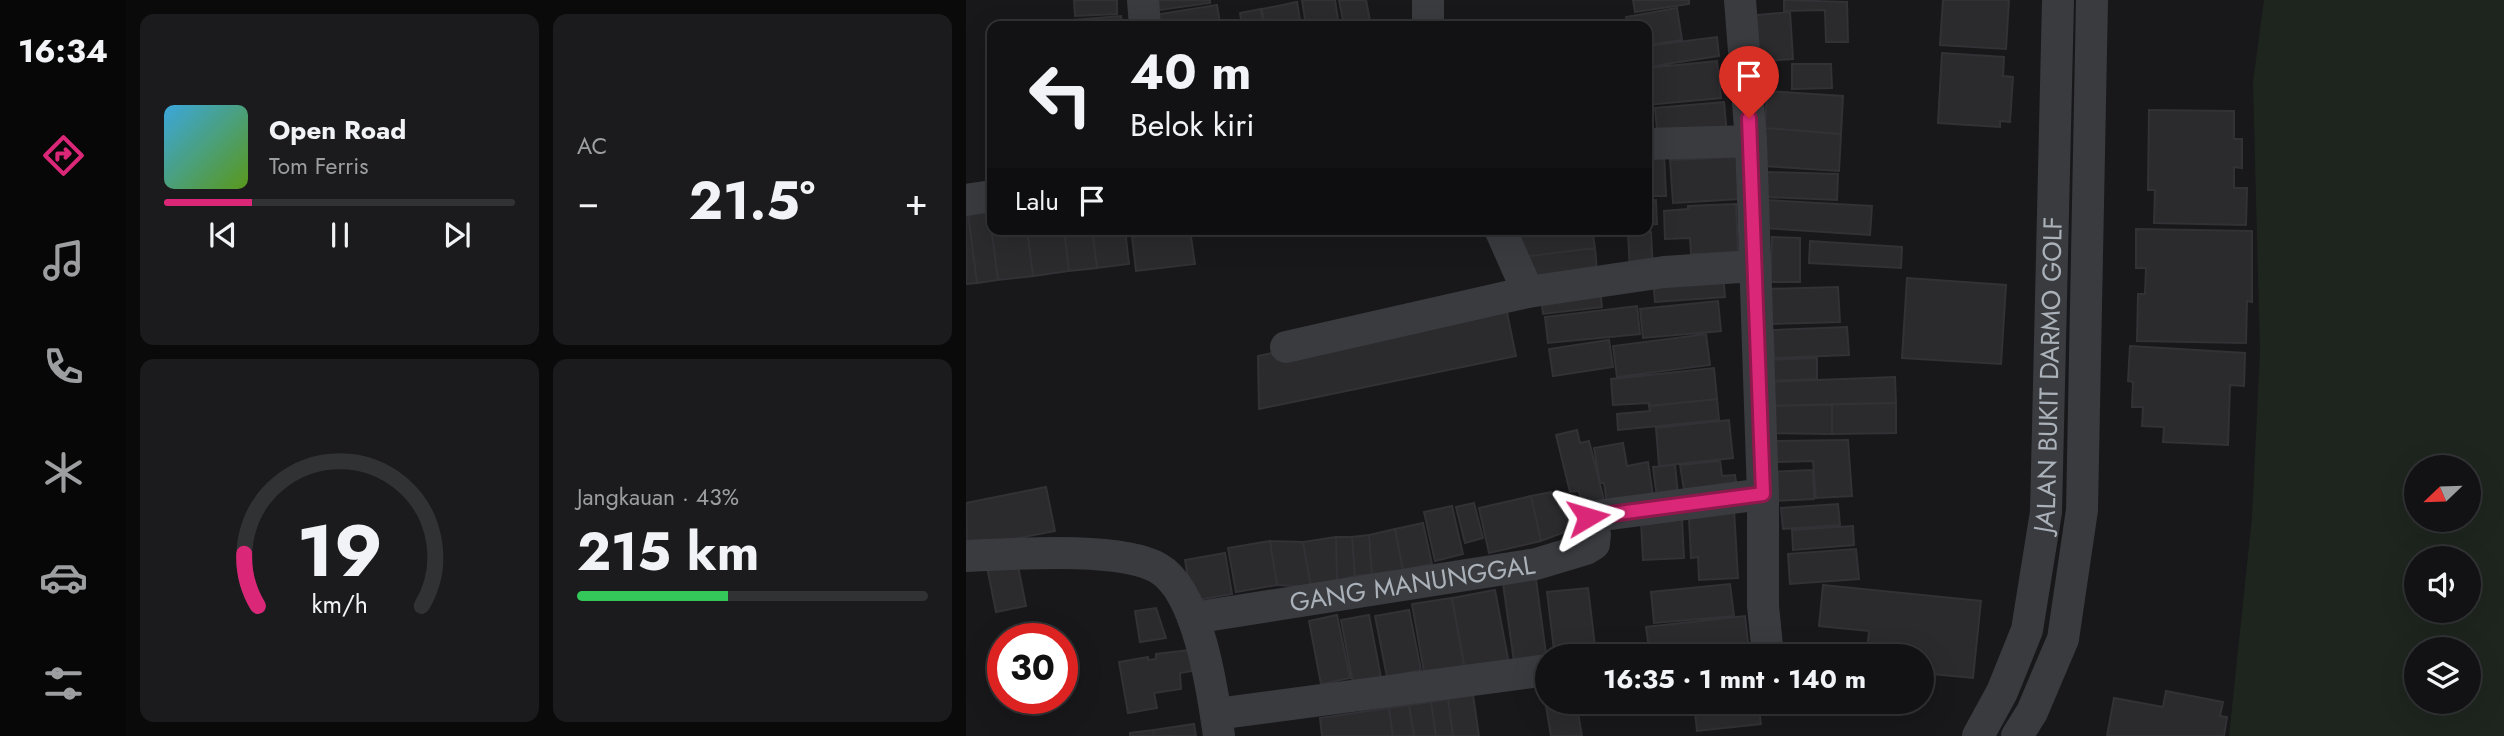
<!DOCTYPE html>
<html lang="id">
<meta charset="utf-8">
<style>
:root{--surface:#121214;--page:#1b1b1d;--text:#f1f3f6;--muted:#9c9ea0;--line:#313234;--accent:#db2777}
body{margin:0;font-family:Jost,sans-serif;background:var(--page);color:var(--text);height:100vh;display:flex;flex-direction:column;font-size:26px;white-space:nowrap}
*{box-sizing:border-box;margin:0}
p{font-size:23px;color:var(--muted)}
.icon{flex:none;width:38px;height:38px;fill:none;stroke:currentColor;stroke-width:2;stroke-linecap:round;stroke-linejoin:round}
.map{position:relative;flex:1;overflow:hidden}
.details{display:flex;flex-direction:column;gap:14px;padding:14px;background:#0a0a0b;width:840px}
.details>*{flex:none}
.hud{position:absolute;left:21px;top:21px;width:665px;height:214px;border-radius:14px;box-shadow:0 7px 28px #0002,0 0 0 2px var(--line);background:#121214;color:var(--text);overflow:hidden}
.needle{width:46px;rotate:247deg}
.buttons{position:absolute;left:1438px;top:455px;display:grid;gap:14px}
.buttons a{display:grid;place-items:center;width:77px;height:77px;border-radius:50%;background:var(--surface);box-shadow:0 7px 28px #0002,0 0 0 2px var(--line);font-size:35px}
.speed{position:absolute;left:21px;top:623px;display:flex;gap:14px;font-size:35px;font-weight:700;text-align:center}
.speed>*{display:grid;place-content:center;width:91px;height:91px;border-radius:50%;background:var(--surface);box-shadow:0 7px 28px #0002,0 0 0 2px var(--line);line-height:1}
.speed .limit{border:10px solid #d22;background:#fff;color:#111}
.pin{position:absolute;display:grid;place-items:center;width:60px;height:60px;color:#fff;margin:-72px -30px;border-radius:50% 50% 50% 0;rotate:-45deg;box-shadow:0 0 7px #0007}
.pin .icon{rotate:45deg}
.me{position:absolute;width:77px;margin:-38px;rotate:83deg;stroke-linejoin:round;filter:drop-shadow(0 0 5px #0008)}
.turn{display:flex;align-items:center;gap:24px;height:147px;padding:0 28px;font-size:32px}
.turn .icon{width:91px;height:91px;stroke-width:2.5}
.turn b{display:block;font-size:49px;line-height:60px}
.then{display:flex;align-items:center;height:66px;padding:0 28px;background:#0003;gap:14px;font-size:26px}
.big{font-size:52px;font-weight:700;line-height:1.1}
.details .widget{flex:1;display:flex;flex-direction:column;justify-content:center;gap:10px;min-width:0;padding:0 24px;border-radius:14px;background:var(--page)}
.details .dial{align-items:center;gap:0}
.dial svg{height:182px;overflow:visible;fill:none;stroke:var(--line);stroke-width:7;stroke-linecap:round;text-anchor:middle}
.dial text{fill:var(--text);stroke:none}
.song{display:flex;align-items:center;gap:21px}
.cover{width:84px;height:84px;border-radius:10px;background:linear-gradient(135deg,hsl(200 70% 55%),hsl(90 70% 35%))}
.played{height:7px;border-radius:4px;background:linear-gradient(90deg,var(--accent) 25%,var(--line) 25%)}
.keys{display:flex;justify-content:space-around;direction:ltr}
.heat{display:flex;justify-content:space-between;align-items:center;font-size:38px;direction:ltr}
.charge{height:10px;border-radius:5px;background:linear-gradient(90deg,#34c759 43%,var(--line) 0)}
.details .tiles{flex:1;display:grid;gap:14px;grid-template-columns:repeat(2,1fr)}
.trip{position:absolute;left:569px;top:644px;width:399px;height:70px;border-radius:35px;background:var(--surface);box-shadow:0 7px 28px #0002,0 0 0 2px var(--line);font-weight:700;line-height:70px;text-align:center}
main{display:flex;flex:1;min-height:0}
.tab-bar{display:flex;flex-direction:column;width:126px;justify-content:space-around;align-items:center;background:#070708;color:var(--muted)}
.tab-bar .icon{width:49px;height:49px}
.tab-bar .on{color:var(--accent)}
.tab-bar b{font-size:32px;color:var(--text)}
.map>svg:first-child{display:block}
</style>
<main>
<nav class="tab-bar">
<b>16:34</b>
<svg class="icon on" aria-label="directions" viewBox="0 0 24 24"><path d="M12 3l9 9-9 9-9-9zM9 14v-3h6M13 9l2 2-2 2"/></svg>
<svg class="icon" aria-label="music" viewBox="0 0 24 24"><path d="M9 18V5l10-2v13"/><circle cx="6" cy="18" r="3"/><circle cx="16" cy="16" r="3"/></svg>
<svg class="icon" aria-label="phone" viewBox="0 0 24 24"><path d="M5 4h4l2 5-3 2q2 4 5 5l2-3 5 2v4C11 20 4 13 5 4z"/></svg>
<svg class="icon" aria-label="climate" viewBox="0 0 24 24"><path d="M12 3v18M4 7l16 10M4 17L20 7"/></svg>
<svg class="icon" aria-label="car" viewBox="0 0 24 24"><path d="M5 17H2v-5l4-1 3-4h7l3 4 3 1v5h-3M9 17h6M6 11h13"/><circle cx="7" cy="17" r="2"/><circle cx="17" cy="17" r="2"/></svg>
<svg class="icon" aria-label="filters" viewBox="0 0 24 24"><path d="M4 7h16M4 17h16"/><circle cx="9" cy="7" r="2"/><circle cx="15" cy="17" r="2"/></svg>
</nav>
<section class="details">
<div class="tiles">
<div class="widget">
<div class="song"><i class="cover"></i><div><b>Open Road</b><p>Tom Ferris</p></div></div>
<div class="played"></div>
<div class="keys"><svg class="icon" aria-label="previous" viewBox="0 0 24 24"><path d="M18 5L8 12l10 7zM5 5v14"/></svg><svg class="icon" aria-label="pause" viewBox="0 0 24 24"><path d="M8 5v14M16 5v14"/></svg><svg class="icon" aria-label="next" viewBox="0 0 24 24"><path d="M6 5l10 7-10 7zM19 5v14"/></svg></div>
</div>
<div class="widget"><p>AC</p>
<div class="heat"><a>−</a><b class="big">21.5°</b><a>+</a></div>
</div>
<div class="widget dial"><svg viewBox="0 0 100 80">
<path d="M14 69A42 42 0 1 1 86 69"/>
<path d="M14 69A42 42 0 0 1 8 46" stroke="#db2777"/>
<text x="50" y="56" font-size="32" font-weight="700">19</text>
<text x="50" y="72" font-size="11">km/h</text>
</svg></div>
<div class="widget"><p>Jangkauan · 43%</p><b class="big">215 km</b><div class="charge"></div></div>
</div>
</section>
<div class="map">
<svg width="1538" height="736" viewBox="0 0 1538 736">
<rect width="100%" height="100%" fill="#18181a"/>
<path fill="#1e251e" fill-rule="evenodd" d="M1298,0h240v736h-275l23,-219 8,-165 -7,-270zM1451,467h52v53h-52zM1451,558h52v53h-52zM1451,649h52v53h-52z"/>
<path fill="#2b2b2e" stroke="#323236" stroke-width="2" d="M108,0h43v14l-42,2z
M185,0h59v3l-57,8z
M336,0h33l4,26h-33z
M373,0h27l5,26h-27z
M667,0h56v4l-54,8z
M818,0l63,2 1,40h-22l-1,-32 -41,1z
M977,0h66l-3,49 -66,-4z
M331,2l4,24h-36l-3,-17z
M251,5l3,18 -21,3h-49l-2,-10z
M711,8l5,32 -35,5v-19h-20l-1,-9z
M295,9l2,17h-21l-2,-13z
M824,12l3,47 -43,3 -4,-46z
M155,16l1,10h-61l-1,-5z
M751,37l2,19 -72,11v-21z
M976,53l62,4 -1,19 10,1 -3,45 -10,-1v6l-62,-4z
M751,61l4,37 -74,7v-37z
M826,64h39l1,24 -40,1z
M801,91l76,5 -2,38 -76,-6z
M758,102l3,33 -69,6 -3,-33z
M1183,110l85,1v28h8v29l-8,-1v21h13l-1,37 -92,-2 1,-33h-7z
M799,128l76,6 -2,37 -76,-5z
M698,153l2,43h-19v-42z
M772,157l2,42 -67,4 -3,-43z
M800,172l72,2 -1,26 -72,-3z
M690,200l1,24 -10,1v-24z
M800,200l106,6 -2,29 -106,-7z
M770,204l2,48 -47,2 -1,-16 -25,1 -1,-28 24,-2v-3z
M26,210v19h35l6,47 -35,4 -9,-69z
M23,211l9,69 -21,3 -9,-70z
M0,213h2l9,70 -11,1z
M61,229h37l5,42 -36,5z
M98,229h28l5,39 -28,3z
M126,229h33l4,35 -32,4z
M611,229h15l3,19 -74,9 -3,-21z
M1170,229l116,2v71l-5,-1 -1,42 -109,-2 1,-47h7l1,-26h-10z
M224,230l5,34 -59,7 -4,-34z
M685,232l2,38 -23,2 -2,-39z
M806,237l28,1v44h-29z
M844,241l92,6 -1,21 -92,-5z
M629,248l2,23 -74,9 -2,-23z
M757,274l2,23 -70,5 -2,-23z
M941,278l99,7 -5,79 -99,-6z
M872,287l2,35 -73,2 -1,-35z
M634,288l2,19 -59,7 -2,-18z
M752,301l3,30 -78,7 -3,-29z
M539,303l11,53 -257,53 -1,-53z
M671,306l3,28 -92,9 -3,-26z
M881,327l2,28 -75,3 -1,-28z
M740,334l4,31 -93,12 -4,-31z
M643,340l4,27 -60,9 -4,-27z
M1164,346l115,7 -1,33 -14,-1 -2,60 -65,-3 1,-15 -22,-1 1,-19h-11l1,-25 -5,-1z
M851,358v21l-52,2 -1,-21z
M748,368l3,31 -68,7v-3l-36,2 -2,-26z
M929,377l1,26 -129,3 1,-24z
M751,399l2,21 -101,10 -1,-16 33,-3 -1,-5z
M930,403v30l-64,1v-30z
M866,404v30l-65,-1v-27z
M763,420l4,38 -74,8 -3,-38z
M611,430l3,13 9,-2 15,59 -22,6 -3,-15 -9,1 -14,-57z
M882,440l4,56 -36,2 -3,-37 -38,1 -2,-21z
M657,443l4,23 21,-4 5,34 -46,7 -3,-20h-4l-6,-35z
M754,461l2,15 13,-1 3,22 -52,5 -6,-37z
M709,465l4,38 -21,3 -5,-39z
M847,470l1,29 -44,2 -1,-29z
M80,487l9,44 -88,17 -1,-45z
M585,492l22,37 -32,12 -10,-45z
M565,496l10,45 -52,12 -10,-45z
M508,503l9,35 -18,5 -9,-36z
M872,504l2,21 -57,4 -2,-21z
M486,506l11,48 -28,7 -11,-49z
M768,509l4,69 -39,2 -1,-23 -7,1 -2,-40z
M716,519l2,39 -41,2 -2,-39z
M457,523l9,41 -29,6 -8,-41z
M887,526l1,19 -61,5 -1,-20z
M429,529l8,41 -31,4 -3,-39z
M403,535l3,39 -17,2 -3,-39z
M370,537h16l3,39 -18,5z
M370,537l1,44 -26,6 -8,-45z
M304,541l33,1 8,45 -34,-2z
M304,541l7,44 -41,7 -8,-44z
M890,549l3,30 -69,5 -2,-30z
M259,553l7,41 -40,7 -7,-41z
M51,561l9,45 -30,6 -9,-45z
M569,572l12,89 -32,8 -13,-93z
M764,584l4,32 -80,7 -3,-31z
M857,585l158,16 -8,77 -51,-5v-17h-33v-4l-22,-2 2,-19 -50,-5z
M622,588l7,58 -41,4 -7,-58z
M529,590l15,79 -44,7 -14,-78z
M486,598l14,78 -40,7 -14,-79z
M190,608l10,30 -26,4 -5,-31z
M443,610l12,60 -34,7 -12,-61z
M371,615l13,63 -29,6 -12,-63z
M403,615l14,73 -28,6 -14,-74z
M779,616l4,35 -51,5h-48l-4,-29z
M223,650l3,21 -12,2 1,16 -27,4 3,15 -29,5 -9,-51 29,-5v3l8,-1v-5z
M1200,691l57,11 -3,14 7,1 -3,19h-117l7,-38 49,9z
M581,693v9h29l6,34h-31l-7,-42z
M507,695l6,41h-26l-5,-37z
M482,699l5,37h-17l-5,-34z
M465,702l5,34h-22l-5,-31z
M728,702h64l3,22 -64,7z
M443,705l5,31h-21l-4,-28z
M423,708l4,28h-71l-2,-18z
M228,724l2,12h-42l-1,-6z
M187,730l1,6h-24v-3z"/>
<g fill="none" stroke-linecap="round" stroke-linejoin="round">
<g stroke="#393b3f" stroke-width="32">
<path d="M177,0l2,26"/>
<path d="M774,0l11,141 12,353v112l5,50"/>
<path d="M462,26v-26"/>
<path d="M681,144l104,-3"/>
<path d="M0,200l26,-4"/>
<path d="M534,229l28,63"/>
<path d="M320,347l242,-55 136,-20 91,-6"/>
<path d="M0,556c46,-2 154,-10 192,12 41,23 55,125 61,168"/>
<path id="s1" d="M227,618l343,-54 50,-15 8,-5 1,-10 -7,-17 175,-23"/>
<path d="M250,714l331,-44"/>
<path id="s2" d="M1012,736l24,-44 25,-62 19,-118 12,-512"/>
<path d="M1051,736l15,-24 31,-73 19,-129 10,-510"/>
</g>
</g>
<g fill="none" stroke-linecap="round" stroke-linejoin="round">
<defs>
<path id="route" d="M622,517l175,-23 -14,-376"/>
</defs>
<use href="#route" stroke="#8e194d" stroke-width="18"/>
<use href="#route" stroke="#db2777" stroke-width="12"/>
</g>
<g text-anchor="middle" stroke-width="7" stroke-linejoin="round" paint-order="stroke">
<g font-size="26" fill="#aab1b9" stroke="#131315">
<text dy="9" stroke="none"><textPath href="#s2" startOffset="374">JALAN BUKIT DARMO GOLF</textPath></text>
<text dy="9" stroke="none"><textPath href="#s1" startOffset="222">GANG MANUNGGAL</textPath></text>
</g>
</g>
</svg>
<div class="buttons">
<a><svg class="needle" viewBox="-14 -14 28 28"><path d="M0-13l5 13h-10z" fill="#e53935"/><path d="M0 13l5-13h-10z" fill="#9c9ea0"/></svg></a>
<a><svg class="icon" aria-label="sound" viewBox="0 0 24 24"><path d="M4 9h4l5-4v14l-5-4H4zM17 9q2 3 0 6"/></svg></a>
<a><svg class="icon" aria-label="layers" viewBox="0 0 24 24"><path d="M12 4l9 5-9 5-9-5zM3 14l9 5 9-5"/></svg></a>
</div>
<div class="speed"><div class="limit">30</div></div>
<div class="pin" style="left:783px;top:118px;background:#d93025"><svg class="icon" aria-label="arrive" viewBox="0 0 24 24"><path d="M6 21V4h12l-3 4 3 4H6"/></svg></div>
<svg class="me" style="left:622px;top:517px" viewBox="-20 -20 40 40"><path d="M0-17L14 15 0 8-14 15z" fill="#db2777" stroke="#fff" stroke-width="4"/></svg>
<div class="trip">16:35 · 1 mnt · 140 m</div>
<div class="hud">
<div class="turn"><svg class="icon" aria-label="left" viewBox="0 0 24 24"><path d="M17 20v-9H6M10 6l-5 5 5 5"/></svg><div><b>40 m</b>Belok kiri</div></div>
<div class="then">Lalu<svg class="icon" aria-label="arrive" viewBox="0 0 24 24"><path d="M6 21V4h12l-3 4 3 4H6"/></svg></div>
</div>
</div>
</main>
